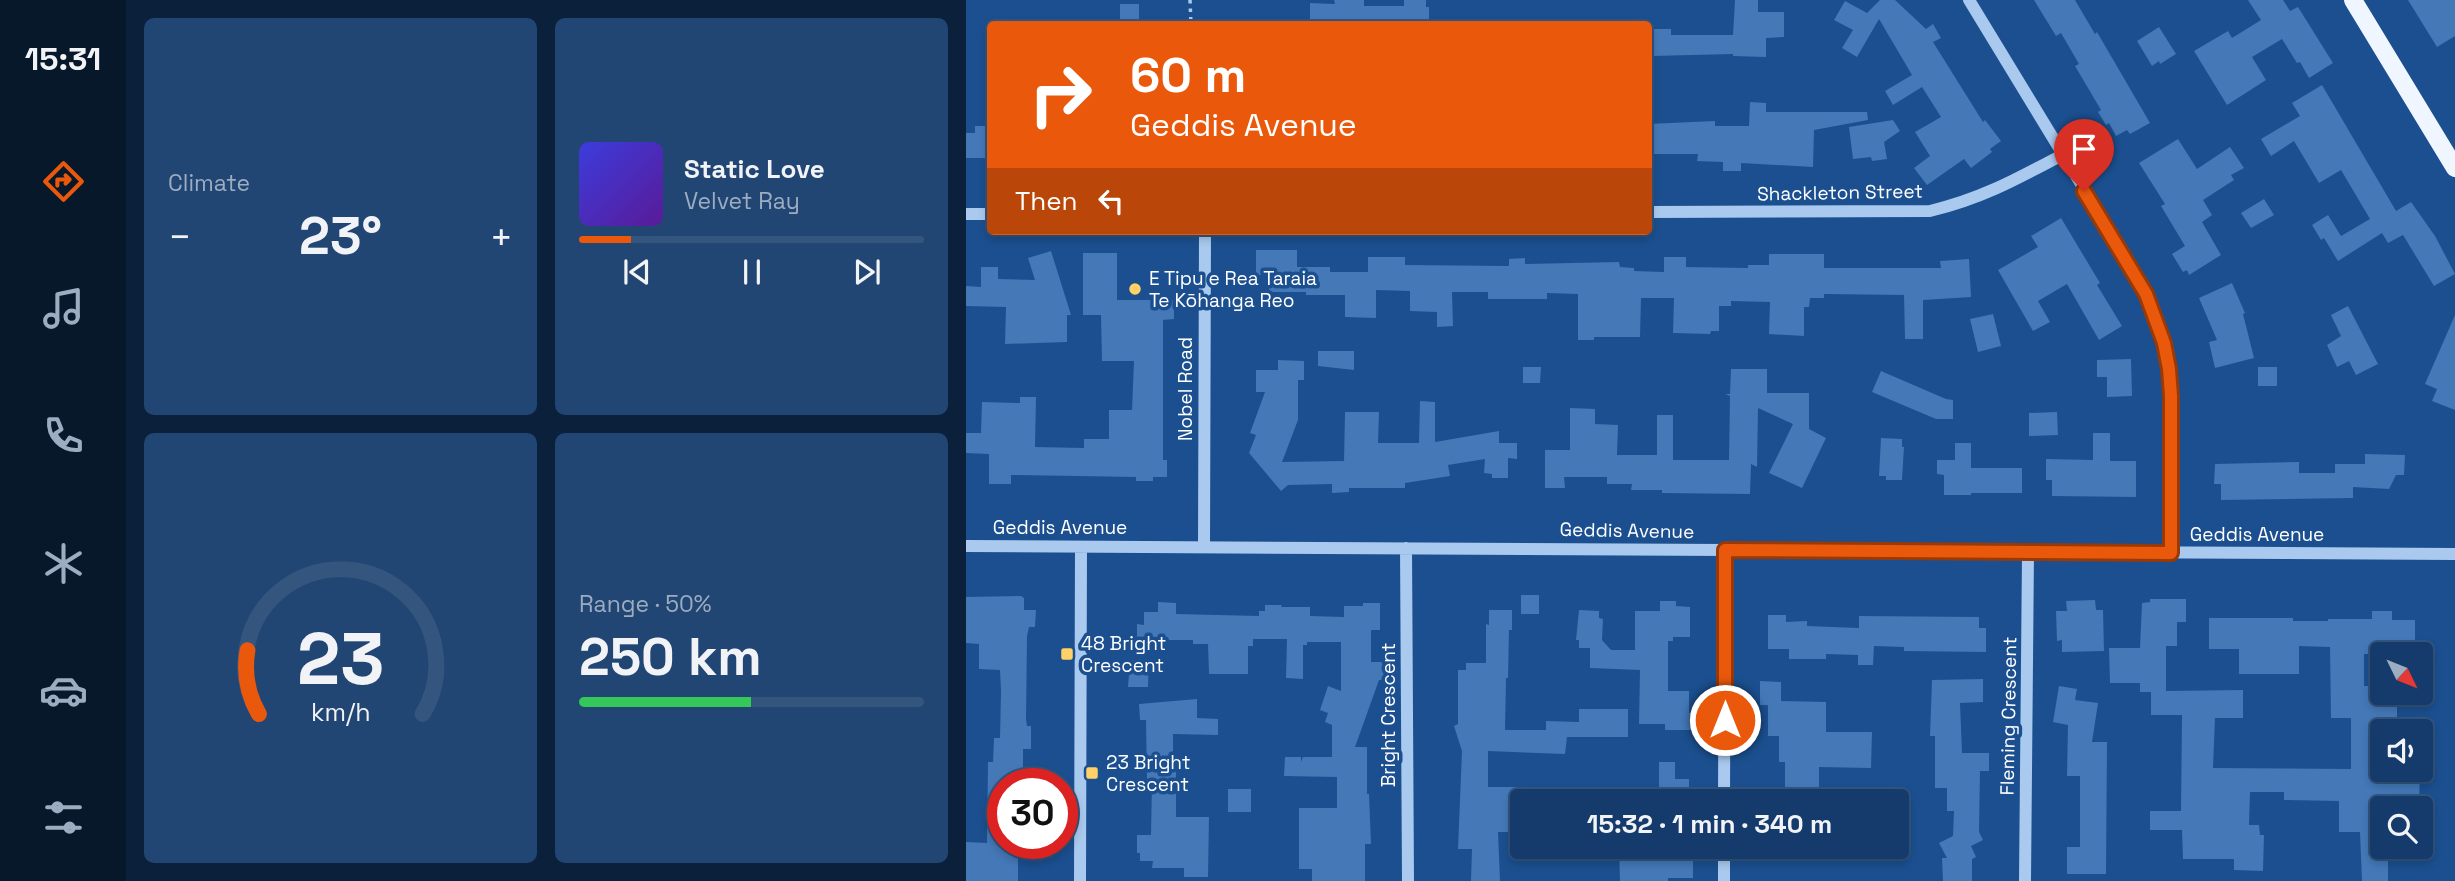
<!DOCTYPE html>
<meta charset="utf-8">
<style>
:root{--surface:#143b6b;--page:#214673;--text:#f1f3f6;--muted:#9dadc1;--line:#33557e;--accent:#ea580c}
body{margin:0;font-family:"Space Grotesk",sans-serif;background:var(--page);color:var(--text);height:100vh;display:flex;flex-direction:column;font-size:26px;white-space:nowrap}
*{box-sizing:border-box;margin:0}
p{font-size:23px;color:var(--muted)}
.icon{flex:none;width:38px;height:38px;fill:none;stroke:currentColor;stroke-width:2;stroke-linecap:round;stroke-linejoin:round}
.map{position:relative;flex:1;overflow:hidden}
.drawer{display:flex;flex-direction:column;gap:18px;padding:18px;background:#0b203b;width:840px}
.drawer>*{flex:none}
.hud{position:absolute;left:21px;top:21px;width:665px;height:214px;border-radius:7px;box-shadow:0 4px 10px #0003,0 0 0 2px var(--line);background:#ea580c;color:#fff;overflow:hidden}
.needle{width:46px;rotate:133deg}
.fabs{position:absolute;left:1404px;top:642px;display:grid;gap:14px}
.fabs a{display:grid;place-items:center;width:63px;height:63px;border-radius:7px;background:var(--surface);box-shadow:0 4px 10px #0003,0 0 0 2px var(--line);font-size:35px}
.speed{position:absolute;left:21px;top:768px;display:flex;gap:14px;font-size:35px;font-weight:700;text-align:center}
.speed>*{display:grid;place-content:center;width:91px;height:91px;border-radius:50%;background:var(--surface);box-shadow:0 4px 10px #0003,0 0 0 2px var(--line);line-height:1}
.speed .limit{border:10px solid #d22;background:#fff;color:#111}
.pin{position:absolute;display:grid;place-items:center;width:60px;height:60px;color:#fff;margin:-72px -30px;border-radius:50% 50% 50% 0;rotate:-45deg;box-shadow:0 0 7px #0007}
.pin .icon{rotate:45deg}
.me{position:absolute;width:77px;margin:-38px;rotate:0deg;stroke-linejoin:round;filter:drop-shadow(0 0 5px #0008)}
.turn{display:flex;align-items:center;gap:24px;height:147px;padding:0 28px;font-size:32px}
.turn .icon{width:91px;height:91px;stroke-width:2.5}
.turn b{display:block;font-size:49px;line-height:60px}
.then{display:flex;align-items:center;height:66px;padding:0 28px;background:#0003;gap:14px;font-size:26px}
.big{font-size:52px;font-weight:800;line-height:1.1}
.drawer .card{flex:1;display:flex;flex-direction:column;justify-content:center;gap:10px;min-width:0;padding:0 24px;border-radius:10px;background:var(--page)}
.drawer .dial{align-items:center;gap:0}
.dial svg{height:182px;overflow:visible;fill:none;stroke:var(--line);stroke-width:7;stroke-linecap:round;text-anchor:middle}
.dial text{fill:var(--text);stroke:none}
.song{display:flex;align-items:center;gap:21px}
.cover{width:84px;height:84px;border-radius:10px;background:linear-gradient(135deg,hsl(240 70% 55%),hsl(270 70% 35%))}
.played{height:7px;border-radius:4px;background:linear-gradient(90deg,var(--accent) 15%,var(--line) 15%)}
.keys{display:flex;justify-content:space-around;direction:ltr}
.heat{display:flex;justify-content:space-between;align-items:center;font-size:38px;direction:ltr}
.charge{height:10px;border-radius:5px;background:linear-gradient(90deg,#34c759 50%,var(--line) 0)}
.drawer .tiles{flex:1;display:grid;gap:18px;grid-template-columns:repeat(2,1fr)}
.trip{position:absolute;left:544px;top:789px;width:399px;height:70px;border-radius:7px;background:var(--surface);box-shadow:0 4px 10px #0003,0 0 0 2px var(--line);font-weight:800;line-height:70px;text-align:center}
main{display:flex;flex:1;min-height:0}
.dock{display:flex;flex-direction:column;width:126px;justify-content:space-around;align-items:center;background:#08182b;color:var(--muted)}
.dock .icon{width:49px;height:49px}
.dock .selected{color:var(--accent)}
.dock b{font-size:32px;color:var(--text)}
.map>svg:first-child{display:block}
</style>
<main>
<nav class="dock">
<b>15:31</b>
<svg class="icon selected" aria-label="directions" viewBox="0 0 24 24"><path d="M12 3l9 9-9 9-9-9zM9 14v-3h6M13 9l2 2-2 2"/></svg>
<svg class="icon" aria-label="music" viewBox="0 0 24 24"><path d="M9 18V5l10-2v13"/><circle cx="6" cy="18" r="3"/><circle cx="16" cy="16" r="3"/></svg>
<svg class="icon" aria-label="phone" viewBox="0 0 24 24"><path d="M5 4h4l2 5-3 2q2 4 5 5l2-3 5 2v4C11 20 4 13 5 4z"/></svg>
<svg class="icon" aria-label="climate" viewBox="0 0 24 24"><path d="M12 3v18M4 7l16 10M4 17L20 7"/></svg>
<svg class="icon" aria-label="car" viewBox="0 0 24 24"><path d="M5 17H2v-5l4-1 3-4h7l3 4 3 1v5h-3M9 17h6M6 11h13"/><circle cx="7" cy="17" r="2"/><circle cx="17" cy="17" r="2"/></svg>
<svg class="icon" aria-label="filters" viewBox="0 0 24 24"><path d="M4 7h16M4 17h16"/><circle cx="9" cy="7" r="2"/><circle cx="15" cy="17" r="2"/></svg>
</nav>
<section class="drawer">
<div class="tiles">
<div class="card"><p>Climate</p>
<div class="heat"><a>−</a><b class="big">23°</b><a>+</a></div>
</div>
<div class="card">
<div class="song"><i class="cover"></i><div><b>Static Love</b><p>Velvet Ray</p></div></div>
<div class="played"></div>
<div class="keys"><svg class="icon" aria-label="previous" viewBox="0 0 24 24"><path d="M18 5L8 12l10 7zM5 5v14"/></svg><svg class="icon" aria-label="pause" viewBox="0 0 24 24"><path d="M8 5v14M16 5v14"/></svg><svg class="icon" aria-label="next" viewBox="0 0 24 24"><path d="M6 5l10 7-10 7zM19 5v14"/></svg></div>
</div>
<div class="card dial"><svg viewBox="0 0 100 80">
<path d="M14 69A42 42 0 1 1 86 69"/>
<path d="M14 69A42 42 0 0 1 9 41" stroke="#ea580c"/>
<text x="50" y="56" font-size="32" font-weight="700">23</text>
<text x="50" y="72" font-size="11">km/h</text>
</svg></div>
<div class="card"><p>Range · 50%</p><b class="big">250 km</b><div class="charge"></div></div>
</div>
</section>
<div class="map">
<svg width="1489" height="881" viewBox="0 0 1489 881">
<rect width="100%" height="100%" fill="#1b4f8f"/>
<path fill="#4478b7" d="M368,0h30v6h40v-6h22v7h3v14h-52v3l-67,-2v-19l25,1z
M769,0h23v12h26v25l-18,1v19l-33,-1v-2l-81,2v-27h19v6h62z
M914,0h15l31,29 7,-5 8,14 -8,4 50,80 2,-2 16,21 -11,8 2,3 -21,16 -7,-9 -37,26 -13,-17 16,-12 -15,-24 26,-15 -19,-30 -29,18 -8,-14 27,-16 -33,-56 -22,38 -15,-9 11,-18 -19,-10 11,-19 22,12z
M1068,0h41l20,34 2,-2 53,91 -20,11 -3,-4 -11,6 -7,-13 -3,2 -8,-13 3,-2 -26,-44 4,-2 -18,-31 -5,3z
M1282,0h35l7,11 8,-4 35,56 -24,15 -9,-16 -3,1 -15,-24 -30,18 14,23 -39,25 -33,-54 34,-20 4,7 29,-18z
M1442,0h47v36l-18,11z
M154,4h19v20h-19z
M1193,27l17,27 -16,10 -1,-3 -7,5 -15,-25z
M1356,85l74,126 15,-9 24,34 20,38 -21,12 -31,-51 -15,8 -6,-10 -44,28 -14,-23 -3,2 -9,-15 16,-10 13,21 29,-17 -29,-49 -22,13 -25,-42 -23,15 -10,-17 39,-23 -8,-13z
M784,102l16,1v9h101l1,8 -54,10 -1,37 -72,-4v8h-18v-9l-26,-1 1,-7h-50v-30l67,-3v5h34z
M927,120l7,11 -16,11 3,17 -15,2 -1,-4 -18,2 -4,-32z
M9,126h15v32h-24v-25h9z
M1212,139l19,30 33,-22 14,21 -13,7 3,5 -31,20 9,15 -10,7 19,33 -32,20 -2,-5 -4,2 -11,-18 13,-8 -24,-40 4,-2 -26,-41z
M1298,199l10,16 -23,13 -10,-15z
M1095,218l39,65 -3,2 25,41 -23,14 -32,-56 -29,17 12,21 -17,9 -35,-61 40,-23 -7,-11z
M290,250h41v17h33v5h38v-15h37v8l104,1v-7l16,-1v6l94,-2 1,5 14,1v3l30,1v-15h22v10l62,1v-3h21v-11h55v14h117l-1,-7 29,-2 2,38 -48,3v39h-18l-1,-44 -80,-1v4h-14l-1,9h-5v29l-35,-2 1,-32 -39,-1v5h-12v25h-8l-1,3 -37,-1 1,-35h-33l-1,39h-46v3h-16v-46l-31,-1v6h-59v-7h-36l1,34 -16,1v-15l-27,-1v-20l-34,-1v28l-31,-1v-22h-39v-3h-37v-17h-13z
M85,251l20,64h-4v27l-62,2 1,-37 -40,-1v-20l15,1v-20h17v12l37,1 -7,-22z
M117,253h34v47h57v19l-11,1v140h4v17h-14v4h-17v-4l-125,-2v9h-22v-30l-23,-1v-20h15l1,-31 38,1v-6h16l-1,50 49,1v-9h25v-29h23l2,-49h-32l-1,-46h-18z
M1266,283l13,30 -2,1 11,44 -39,10 -6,-26 8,-2 -18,-42z
M1382,306l30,58 -22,11 -7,-14 -12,6 -10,-22 14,-9 -10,-21z
M1027,314l8,32 -23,6 -8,-33z
M1489,315v95l-23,-9 5,-12 -12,-5z
M352,351h36v19l-36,-4z
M1165,359l1,37 -25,1v-20h-10v-17z
M312,360l26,1v19h-6v40l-16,42 62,-1 1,-49h34l-1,31h41l1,-42 15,1v40l64,-11v12h18v16l-9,-1v20h-16v-4l-8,-1 1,-14 -37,6 2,11 -45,7v5h-56v4l-17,1v-9l-44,1 -7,6 -32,-38 7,-18 -6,-2 15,-41h-9v-22h22z
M557,367h18l-1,16h-17z
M1292,367h19v19h-19z
M765,369h36v24h42v36l17,9 -24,50 -33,-15 24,-49 -35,-16 -1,59 -6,-3 -1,30 -88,-1v-3h-31l1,-6h-25v-7h-43l1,11h-20v-38h25v-42l25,1v15l23,1 -1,30h40v-40h16v45h56l1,-64 -5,-2h5z
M915,371l65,28 7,1v19h-17l-64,-27z
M1091,412l1,23 -29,1v-23z
M1127,433h17v28h26v36l-84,-1v-16h-6v-21l47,1z
M915,438l21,1v8h2l-2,33h-16v-4h-7z
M989,443h16v25h51v25h-51v2h-27v-20l-7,-1v-14h18z
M1399,454l40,1 -1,20h-8l-7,14 -36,-2v11l-132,2v-16h-7l1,-20 84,-2v11h36v-9h30z
M555,595h18v19h-18z
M55,596l3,2v12h12l-1,17h-6l-2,9 -1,83 1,7h4v23h-8v35h-20v60h15v37h-52v-39l21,1 1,-81h5l1,-24h6l1,-47 -1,-21 -21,-1v-25l-13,-1v-46z
M1184,599h36v23h-9v24h-11v45l77,-1v28h-28l-2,50 138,1v-51h-20l-1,-71 -31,-1v28h-60v-25h-30v-31h84v3h35v-2h44v-8h20v9h23v31l-16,-1v4h-35v32h18v7h15v39h-15v38h38l-1,34h-37v43h6v34h-26l-2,-49h-21v-31l-55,-1v-8h-34l-1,33h10l1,10h4l-1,36 -29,-1v-11h-51l-1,-29h-32v-19h31l1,-96h-31v-23h-11v-9h-30l-1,-35h31l2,-45 8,-1z
M1129,600l1,10h7l1,41 -42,1v-12l-5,1 -1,-30h11l-1,-10z
M694,601h16v5l14,1v30h-17v4h-5v50h21v22h9v17h-33v-6h-26l1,-54 -50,-2v-20h-11v-8h-3l3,-30 20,1v7l4,1 -1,21 9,10h24v-39h25z
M192,602l18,1v11l83,2v-5h6v-6h17l-1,2h29v9l34,1v-11h19v-3h17v27h-9v32h17v18h-9l-24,67h12v47h2l2,50h-6v37h-53v-12h-13v-61h38v-31l-53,-1 1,-19h16v5l2,-5h29v-32l-7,-3 3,-9 -8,-3 8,-24 13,5v-49h-34v3h-4v34l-17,-1 1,-39h-34v7h-5v28h-39l-1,-30h-15v-4h-56v-16l7,1v-13h14z
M523,610h23v20h-3l-1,48h-2l-1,52h41v-9l33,1v-13h49v28h-61l-2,17 -77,-3v36h34v45h-24l2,49h-29l1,-32h-14l4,-98 -8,-25 4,-2v-54h8v-7h20v-39l3,1z
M802,615h18v7l21,-1v5l52,2v-12l120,1v11h7v24l-82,-1v-4l-30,-1 -1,19h-15v-10l-32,-1v5h-37v-10h-21z
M164,660h19l-1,27h-20z
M1017,679v23l-23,1 2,50h27v18h-9l-1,61 4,8 -12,6 5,11 -4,2v22h-29l-1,-23h5l-8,-15 14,-7 1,-25h-7v-23h-12v-52h-5l2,-56z
M794,681l21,1v19l45,1v30h46l-1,36 -52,-1v35h-27v-13h-7v-27h-6v-26h-11v-31h-8z
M1093,686l18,3 -2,11 23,3 -6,39h15l-1,132h-39v-27h13v-71h-13l1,-51 -15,-3z
M231,699v19l21,1v16l-45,-1v38h3v45h33l-1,60h-24v-9h-32l1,-7h-13v-8h-3v-18h14l1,-54h-5l-1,-61h-6l-1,-16z
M693,762h16v17h14v22h-30z
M262,789h23v23h-23z
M653,847h68v13h6v18h-25v3h-48z"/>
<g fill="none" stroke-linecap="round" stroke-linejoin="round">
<path stroke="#a9c9ee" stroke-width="3.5" stroke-dasharray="3.5 5" stroke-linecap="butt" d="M224,0l1,24"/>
<path stroke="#a9c9ee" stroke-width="12" d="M1003,0l165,271 22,47 13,51 2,184
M682,212l282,-1c51,-12 87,-32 132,-56
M0,214h24
M0,546l1489,8
M238,547l1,-316
M440,548l2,333
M758,802l1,-252
M114,881l1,-334
M758,881v-34
M1059,881l3,-329"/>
<path stroke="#f0f6ff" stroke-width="18" d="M1387,0l102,168"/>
</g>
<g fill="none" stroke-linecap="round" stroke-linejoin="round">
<defs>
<path id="route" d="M759,720v-170l446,3v-157l-2,-27 -5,-26 -18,-49 -62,-103"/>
</defs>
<use href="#route" stroke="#983908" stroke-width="18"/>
<use href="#route" stroke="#ea580c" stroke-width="12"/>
</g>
<g fill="#ffd166" stroke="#1b4f8f" stroke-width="2.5">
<circle cx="169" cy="289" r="7"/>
<rect x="94" y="647" width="14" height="14" rx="3.5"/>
<rect x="119" y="766" width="14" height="14" rx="3.5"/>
</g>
<g text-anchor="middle" stroke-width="7" stroke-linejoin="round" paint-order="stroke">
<g font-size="19" fill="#fff" stroke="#1b4f8f">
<text transform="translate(874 192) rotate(-1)" y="7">Shackleton Street</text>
<text transform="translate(219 389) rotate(-90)" y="7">Nobel Road</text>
<text x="94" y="534">Geddis Avenue</text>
<text transform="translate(661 530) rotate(1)" y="7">Geddis Avenue</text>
<text x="1291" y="541">Geddis Avenue</text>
<text transform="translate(422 715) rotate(-90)" y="7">Bright Crescent</text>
<text transform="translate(1042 716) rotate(-89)" y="7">Fleming Crescent</text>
</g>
<g font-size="19" fill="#fff" stroke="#1b4f8f" text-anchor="start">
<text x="183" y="285">E Tipu e Rea Taraia<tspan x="183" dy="22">Te Kōhanga Reo</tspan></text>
<text x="115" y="650">48 Bright<tspan x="115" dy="22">Crescent</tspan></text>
<text x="140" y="769">23 Bright<tspan x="140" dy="22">Crescent</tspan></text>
</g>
</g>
</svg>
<div class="fabs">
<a><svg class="needle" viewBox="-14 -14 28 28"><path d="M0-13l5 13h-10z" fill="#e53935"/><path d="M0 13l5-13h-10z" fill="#9dadc1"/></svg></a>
<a><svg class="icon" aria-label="sound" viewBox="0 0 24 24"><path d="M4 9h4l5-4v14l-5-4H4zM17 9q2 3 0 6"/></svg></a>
<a><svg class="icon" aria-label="search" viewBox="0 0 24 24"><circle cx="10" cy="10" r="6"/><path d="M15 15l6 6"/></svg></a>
</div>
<div class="speed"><div class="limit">30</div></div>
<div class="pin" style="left:1118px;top:191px;background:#d93025"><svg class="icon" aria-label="arrive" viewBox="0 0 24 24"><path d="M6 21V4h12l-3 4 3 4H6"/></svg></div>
<svg class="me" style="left:759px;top:720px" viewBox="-20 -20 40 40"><circle r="17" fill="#ea580c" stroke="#fff" stroke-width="3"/><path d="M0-11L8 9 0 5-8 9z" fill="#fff"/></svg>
<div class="trip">15:32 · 1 min · 340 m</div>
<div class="hud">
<div class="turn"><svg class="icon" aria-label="right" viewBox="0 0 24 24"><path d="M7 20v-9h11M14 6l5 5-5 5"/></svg><div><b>60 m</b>Geddis Avenue</div></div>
<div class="then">Then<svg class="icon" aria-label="left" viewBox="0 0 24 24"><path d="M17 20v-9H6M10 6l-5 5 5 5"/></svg></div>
</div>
</div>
</main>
